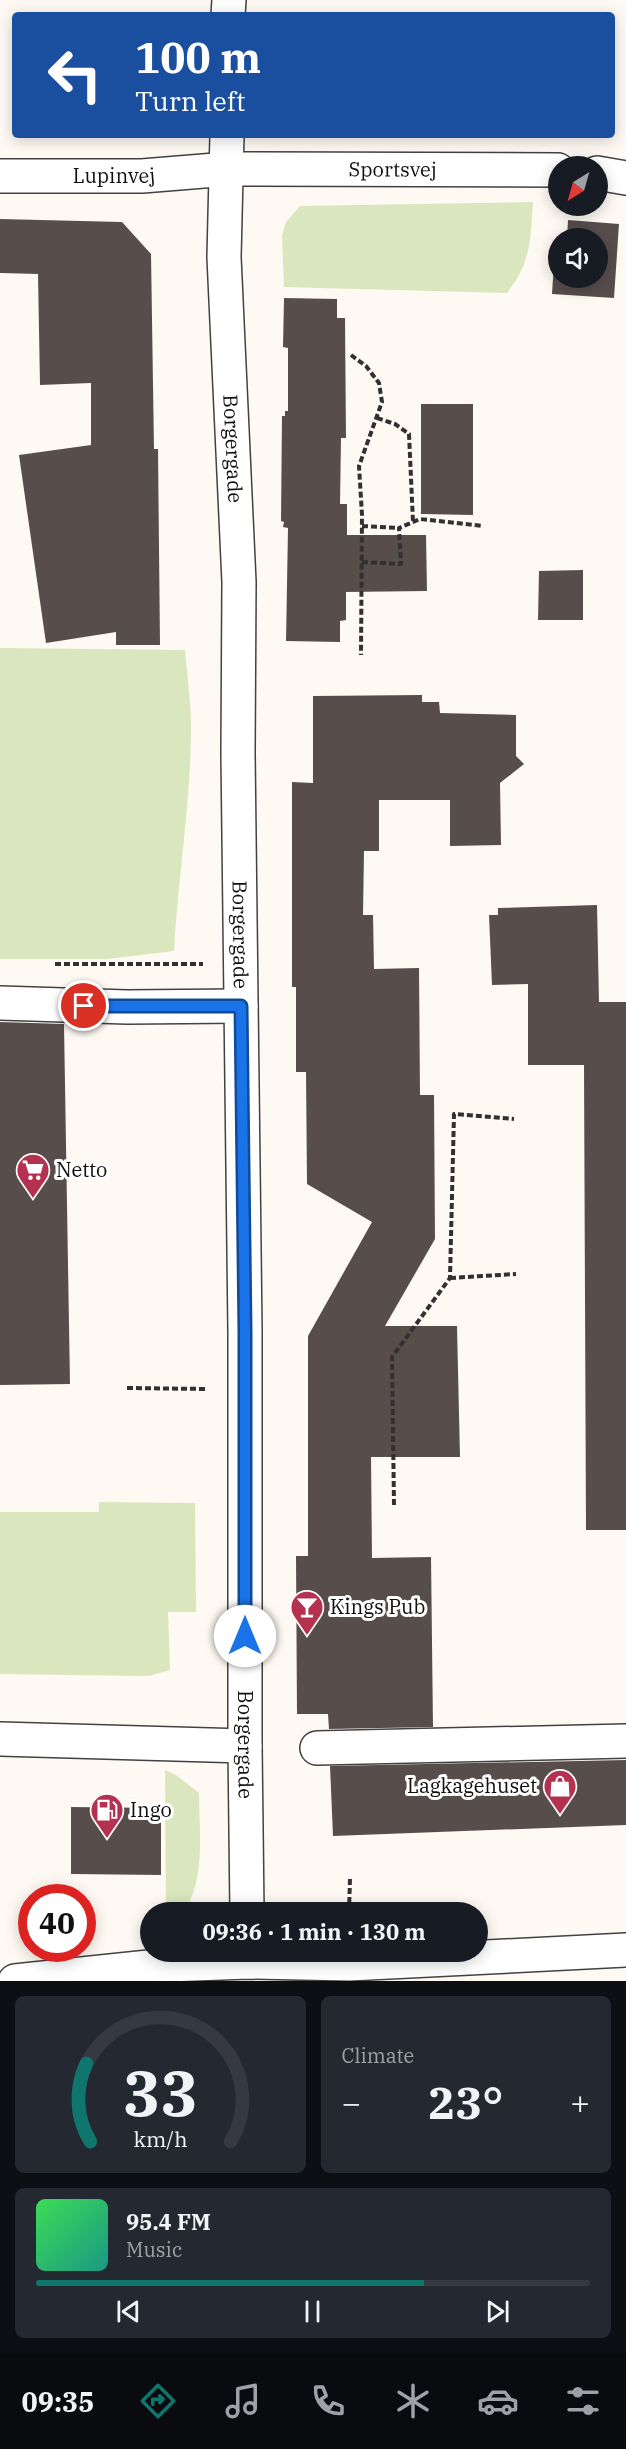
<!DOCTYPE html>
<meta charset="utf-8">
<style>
:root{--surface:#171b24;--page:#242831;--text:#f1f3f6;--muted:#9ea1a6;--line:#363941;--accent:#0f766e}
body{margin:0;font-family:"IBM Plex Serif",serif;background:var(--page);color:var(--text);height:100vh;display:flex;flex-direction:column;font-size:22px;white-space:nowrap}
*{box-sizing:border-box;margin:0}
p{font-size:20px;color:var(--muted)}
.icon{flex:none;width:33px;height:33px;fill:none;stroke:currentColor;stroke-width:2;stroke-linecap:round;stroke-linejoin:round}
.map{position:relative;height:1981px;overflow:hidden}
.sheet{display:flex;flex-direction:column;gap:15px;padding:15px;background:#0d0f14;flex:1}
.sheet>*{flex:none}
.hud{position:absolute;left:12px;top:12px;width:603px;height:126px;border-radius:6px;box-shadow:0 3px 15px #0003;background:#1a4fa0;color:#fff;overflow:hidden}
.needle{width:39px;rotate:217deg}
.buttons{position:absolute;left:548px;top:156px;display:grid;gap:12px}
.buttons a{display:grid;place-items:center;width:60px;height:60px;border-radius:50%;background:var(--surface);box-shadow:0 3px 15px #0003;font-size:30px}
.speed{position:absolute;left:18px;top:1884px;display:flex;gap:12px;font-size:30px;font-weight:700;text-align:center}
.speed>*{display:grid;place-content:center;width:78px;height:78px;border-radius:50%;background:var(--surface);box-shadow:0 3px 15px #0003;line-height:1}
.speed .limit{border:9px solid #d22;background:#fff;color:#111}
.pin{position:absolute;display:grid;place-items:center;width:51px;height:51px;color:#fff;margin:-26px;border:3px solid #fff;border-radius:50%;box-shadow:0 2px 6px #0007}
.me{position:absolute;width:66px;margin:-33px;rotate:0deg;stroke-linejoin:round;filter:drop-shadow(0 0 4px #0008)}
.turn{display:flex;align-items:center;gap:21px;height:126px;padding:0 24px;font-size:27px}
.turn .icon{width:78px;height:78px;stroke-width:2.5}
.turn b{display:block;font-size:42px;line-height:51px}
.big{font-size:45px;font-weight:800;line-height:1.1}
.sheet .widget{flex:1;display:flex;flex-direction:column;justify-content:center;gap:9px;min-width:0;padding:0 21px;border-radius:9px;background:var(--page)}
.sheet .dial{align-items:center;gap:0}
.dial svg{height:156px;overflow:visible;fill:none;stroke:var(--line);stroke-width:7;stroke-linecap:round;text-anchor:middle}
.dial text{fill:var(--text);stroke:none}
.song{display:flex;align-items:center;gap:18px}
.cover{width:72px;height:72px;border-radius:9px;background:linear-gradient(135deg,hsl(130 70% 55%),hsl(170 70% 35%))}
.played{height:6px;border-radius:3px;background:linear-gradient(90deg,var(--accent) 70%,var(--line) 70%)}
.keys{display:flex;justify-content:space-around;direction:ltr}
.heat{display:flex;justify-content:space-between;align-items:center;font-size:33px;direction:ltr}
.sheet .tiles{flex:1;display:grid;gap:15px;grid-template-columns:1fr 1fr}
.widget:last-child{grid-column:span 2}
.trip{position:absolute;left:140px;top:1902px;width:348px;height:60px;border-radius:30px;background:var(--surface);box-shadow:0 3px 15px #0003;font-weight:800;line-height:60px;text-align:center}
.tab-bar{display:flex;height:96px;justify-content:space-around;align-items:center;background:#090b0e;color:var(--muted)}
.tab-bar .icon{width:42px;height:42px}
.tab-bar .current{color:var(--accent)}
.tab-bar b{font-size:27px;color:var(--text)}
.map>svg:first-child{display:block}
</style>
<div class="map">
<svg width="626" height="1981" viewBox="0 0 626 1981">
<rect width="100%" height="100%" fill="#fef9f2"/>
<path fill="#dae6be" d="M533,202c-3,39 -1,58 -26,91l-223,-6 -2,-52 4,-13 14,-16z
M0,648l185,2c2,25 6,51 6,77 0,75 -13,149 -17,224l-67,8h-107z
M99,1502l96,1 1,109h-28l2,58 -21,6 -149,-2v-162h99z
M165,1770l11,5 23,18c0,39 7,85 -15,119h-18z"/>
<path fill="#574e4c" d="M0,219l122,3 29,32 3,195h4l2,196h-44v-13l-70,11 -27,-188 72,-10v-62l-51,2 -2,-111 -38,-1z
M568,220l51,4 -5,74 -62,-4 3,-47h3v31h39v-40h-37v-2l7,1z
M284,298l53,1v19h8l1,120h-5l-1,66h7v31h79l1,56 -81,1v28l-6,1v21l-54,-1 2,-113 -5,-1 1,-5 -3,-1 1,-105h3v-5h3v-63l-5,-1z
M421,404h52v111l-52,-1z
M583,570v50h-45l1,-49z
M422,695v7h17l1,11 76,2v41l8,8 -24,19 1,62 -51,1v-46h-71v51h-15l-1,64h10l1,54 45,-1 1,127h14l1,144 -50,87h72l3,131h-89l1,101 59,-1 2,170 -104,2 -1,-15h-31l-1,-158h12v-220l64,-114 -65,-38 -1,-112h-10v-85h-4v-205l21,1v-87z
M597,905l2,97h27v528h-40l-2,-465h-56v-81l-36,1 -3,-70h9v-7z
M0,1022l64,2 6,360 -70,1z
M626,1760v65l-293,11 -3,-70z
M71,1807l90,1v67l-90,-1z"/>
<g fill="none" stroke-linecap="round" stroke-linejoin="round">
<defs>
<g id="minor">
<path d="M228,15l1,-15"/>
<path id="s1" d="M227,135l-3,122 15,325 -1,171 7,579v414l2,166"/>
<path d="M597,173l29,5"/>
<path id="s2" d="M0,176h142l86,-7 330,1"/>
<path d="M0,1003l127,4 114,-1"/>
<path d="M0,1739l245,7"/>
<path d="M317,1748l309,-7"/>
<path d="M15,1981l153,-16 80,-3 101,2 277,-14"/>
</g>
</defs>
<use href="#minor" stroke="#424242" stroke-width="36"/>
<path stroke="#313131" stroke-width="4" stroke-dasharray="6 3" stroke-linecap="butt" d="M351,355l15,11 13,17 3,19 -23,64 3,49 -1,140
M377,418l18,6 14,10 4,88
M362,526l37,2
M362,562l39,2 -2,-36 21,-9 63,7
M55,964h148
M450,1278l66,-4
M127,1388l81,1
M394,1505l-2,-148 58,-79 4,-164 60,5
M349,1912l1,-34"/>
<use href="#minor" stroke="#fff" stroke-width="33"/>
</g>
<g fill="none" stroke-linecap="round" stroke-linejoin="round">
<defs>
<path id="route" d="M84,1006h157l4,326v304"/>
</defs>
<use href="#route" stroke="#114b97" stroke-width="15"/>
<use href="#route" stroke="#1a73e8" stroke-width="10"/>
</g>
<defs>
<symbol id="supermarket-pin" viewBox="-11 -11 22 30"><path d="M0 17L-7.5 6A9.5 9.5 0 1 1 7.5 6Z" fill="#b4324f" stroke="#fff"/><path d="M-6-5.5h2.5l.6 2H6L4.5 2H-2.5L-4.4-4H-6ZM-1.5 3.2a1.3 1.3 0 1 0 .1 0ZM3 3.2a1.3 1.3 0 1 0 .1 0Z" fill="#fff"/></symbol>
<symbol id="bar-pin" viewBox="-11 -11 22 30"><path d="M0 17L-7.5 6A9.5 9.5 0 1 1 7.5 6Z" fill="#b4324f" stroke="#fff"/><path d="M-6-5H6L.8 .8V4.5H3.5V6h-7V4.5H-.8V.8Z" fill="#fff"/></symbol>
<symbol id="shop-pin" viewBox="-11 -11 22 30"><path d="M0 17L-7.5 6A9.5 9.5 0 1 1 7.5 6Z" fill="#b4324f" stroke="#fff"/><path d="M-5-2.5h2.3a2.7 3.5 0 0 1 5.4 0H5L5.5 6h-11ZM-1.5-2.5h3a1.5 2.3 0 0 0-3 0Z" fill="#fff"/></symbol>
<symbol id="fuel-pin" viewBox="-11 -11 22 30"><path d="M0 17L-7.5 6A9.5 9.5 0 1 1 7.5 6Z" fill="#b4324f" stroke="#fff"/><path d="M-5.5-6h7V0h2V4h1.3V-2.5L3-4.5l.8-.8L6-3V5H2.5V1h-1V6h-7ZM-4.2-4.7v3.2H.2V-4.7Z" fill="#fff"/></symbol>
</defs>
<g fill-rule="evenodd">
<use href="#supermarket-pin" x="14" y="1151" width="38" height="52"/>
<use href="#bar-pin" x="288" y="1588" width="38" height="52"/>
<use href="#shop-pin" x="541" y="1767" width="38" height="52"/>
<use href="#fuel-pin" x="88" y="1791" width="38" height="52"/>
</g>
<g text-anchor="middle" stroke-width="6" stroke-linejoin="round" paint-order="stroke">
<g font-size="20" fill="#0f0f0f" stroke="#fff">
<text dy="7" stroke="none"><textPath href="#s2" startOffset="393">Sportsvej</textPath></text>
<text dy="7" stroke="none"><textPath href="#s2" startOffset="114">Lupinvej</textPath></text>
<text dy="7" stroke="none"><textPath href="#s1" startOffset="314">Borgergade</textPath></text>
<text dy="7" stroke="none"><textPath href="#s1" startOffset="800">Borgergade</textPath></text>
<text dy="7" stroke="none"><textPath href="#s1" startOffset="1610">Borgergade</textPath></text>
</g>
<g font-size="20" fill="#0f0f0f" stroke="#fff" text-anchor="start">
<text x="56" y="1177">Netto</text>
<text x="330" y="1614">Kings Pub</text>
<text x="537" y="1793" text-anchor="end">Lagkagehuset</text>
<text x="130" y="1817">Ingo</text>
</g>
</g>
</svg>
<div class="buttons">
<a><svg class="needle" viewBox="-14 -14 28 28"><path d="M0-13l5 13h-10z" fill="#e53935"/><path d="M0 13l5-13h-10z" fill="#9ea1a6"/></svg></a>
<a><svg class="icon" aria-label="sound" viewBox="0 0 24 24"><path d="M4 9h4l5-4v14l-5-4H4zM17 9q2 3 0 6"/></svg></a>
</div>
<div class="speed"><div class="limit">40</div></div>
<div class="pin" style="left:84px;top:1006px;background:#d93025"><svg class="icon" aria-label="arrive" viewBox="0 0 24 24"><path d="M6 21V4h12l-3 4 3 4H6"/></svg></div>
<svg class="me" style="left:245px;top:1636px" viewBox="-20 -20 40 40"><circle r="19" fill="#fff"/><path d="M0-13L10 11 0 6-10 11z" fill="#1a73e8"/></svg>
<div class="trip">09:36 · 1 min · 130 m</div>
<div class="hud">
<div class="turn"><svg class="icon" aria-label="left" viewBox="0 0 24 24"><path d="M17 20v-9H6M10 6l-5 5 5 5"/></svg><div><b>100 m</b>Turn left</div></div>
</div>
</div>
<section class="sheet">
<div class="tiles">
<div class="widget dial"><svg viewBox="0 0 100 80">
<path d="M14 69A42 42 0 1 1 86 69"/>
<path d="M14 69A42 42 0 0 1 12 29" stroke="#0f766e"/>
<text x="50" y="56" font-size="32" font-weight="700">33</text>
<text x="50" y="72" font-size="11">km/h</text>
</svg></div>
<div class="widget"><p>Climate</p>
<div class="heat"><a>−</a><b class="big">23°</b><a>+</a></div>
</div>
<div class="widget">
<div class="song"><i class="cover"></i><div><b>95.4 FM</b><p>Music</p></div></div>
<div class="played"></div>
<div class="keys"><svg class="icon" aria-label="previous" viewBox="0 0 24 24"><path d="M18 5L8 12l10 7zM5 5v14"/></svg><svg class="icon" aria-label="pause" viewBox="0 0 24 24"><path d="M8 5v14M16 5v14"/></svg><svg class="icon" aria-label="next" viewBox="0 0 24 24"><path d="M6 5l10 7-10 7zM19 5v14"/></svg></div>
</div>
</div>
</section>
<nav class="tab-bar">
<b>09:35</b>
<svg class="icon current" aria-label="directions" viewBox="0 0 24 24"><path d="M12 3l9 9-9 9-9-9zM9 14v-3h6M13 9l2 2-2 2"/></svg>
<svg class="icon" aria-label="music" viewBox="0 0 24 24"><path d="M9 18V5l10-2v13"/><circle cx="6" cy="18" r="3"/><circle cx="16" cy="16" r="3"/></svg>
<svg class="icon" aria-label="phone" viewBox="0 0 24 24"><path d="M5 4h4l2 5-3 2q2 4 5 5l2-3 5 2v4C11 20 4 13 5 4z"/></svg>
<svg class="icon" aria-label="climate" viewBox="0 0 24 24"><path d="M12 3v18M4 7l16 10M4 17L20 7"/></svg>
<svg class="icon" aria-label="car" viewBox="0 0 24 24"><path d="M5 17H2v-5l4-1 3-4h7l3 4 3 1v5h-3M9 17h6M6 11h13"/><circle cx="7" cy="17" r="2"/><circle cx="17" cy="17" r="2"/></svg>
<svg class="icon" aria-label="filters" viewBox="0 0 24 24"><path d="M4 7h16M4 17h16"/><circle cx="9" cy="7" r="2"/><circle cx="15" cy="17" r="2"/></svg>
</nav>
